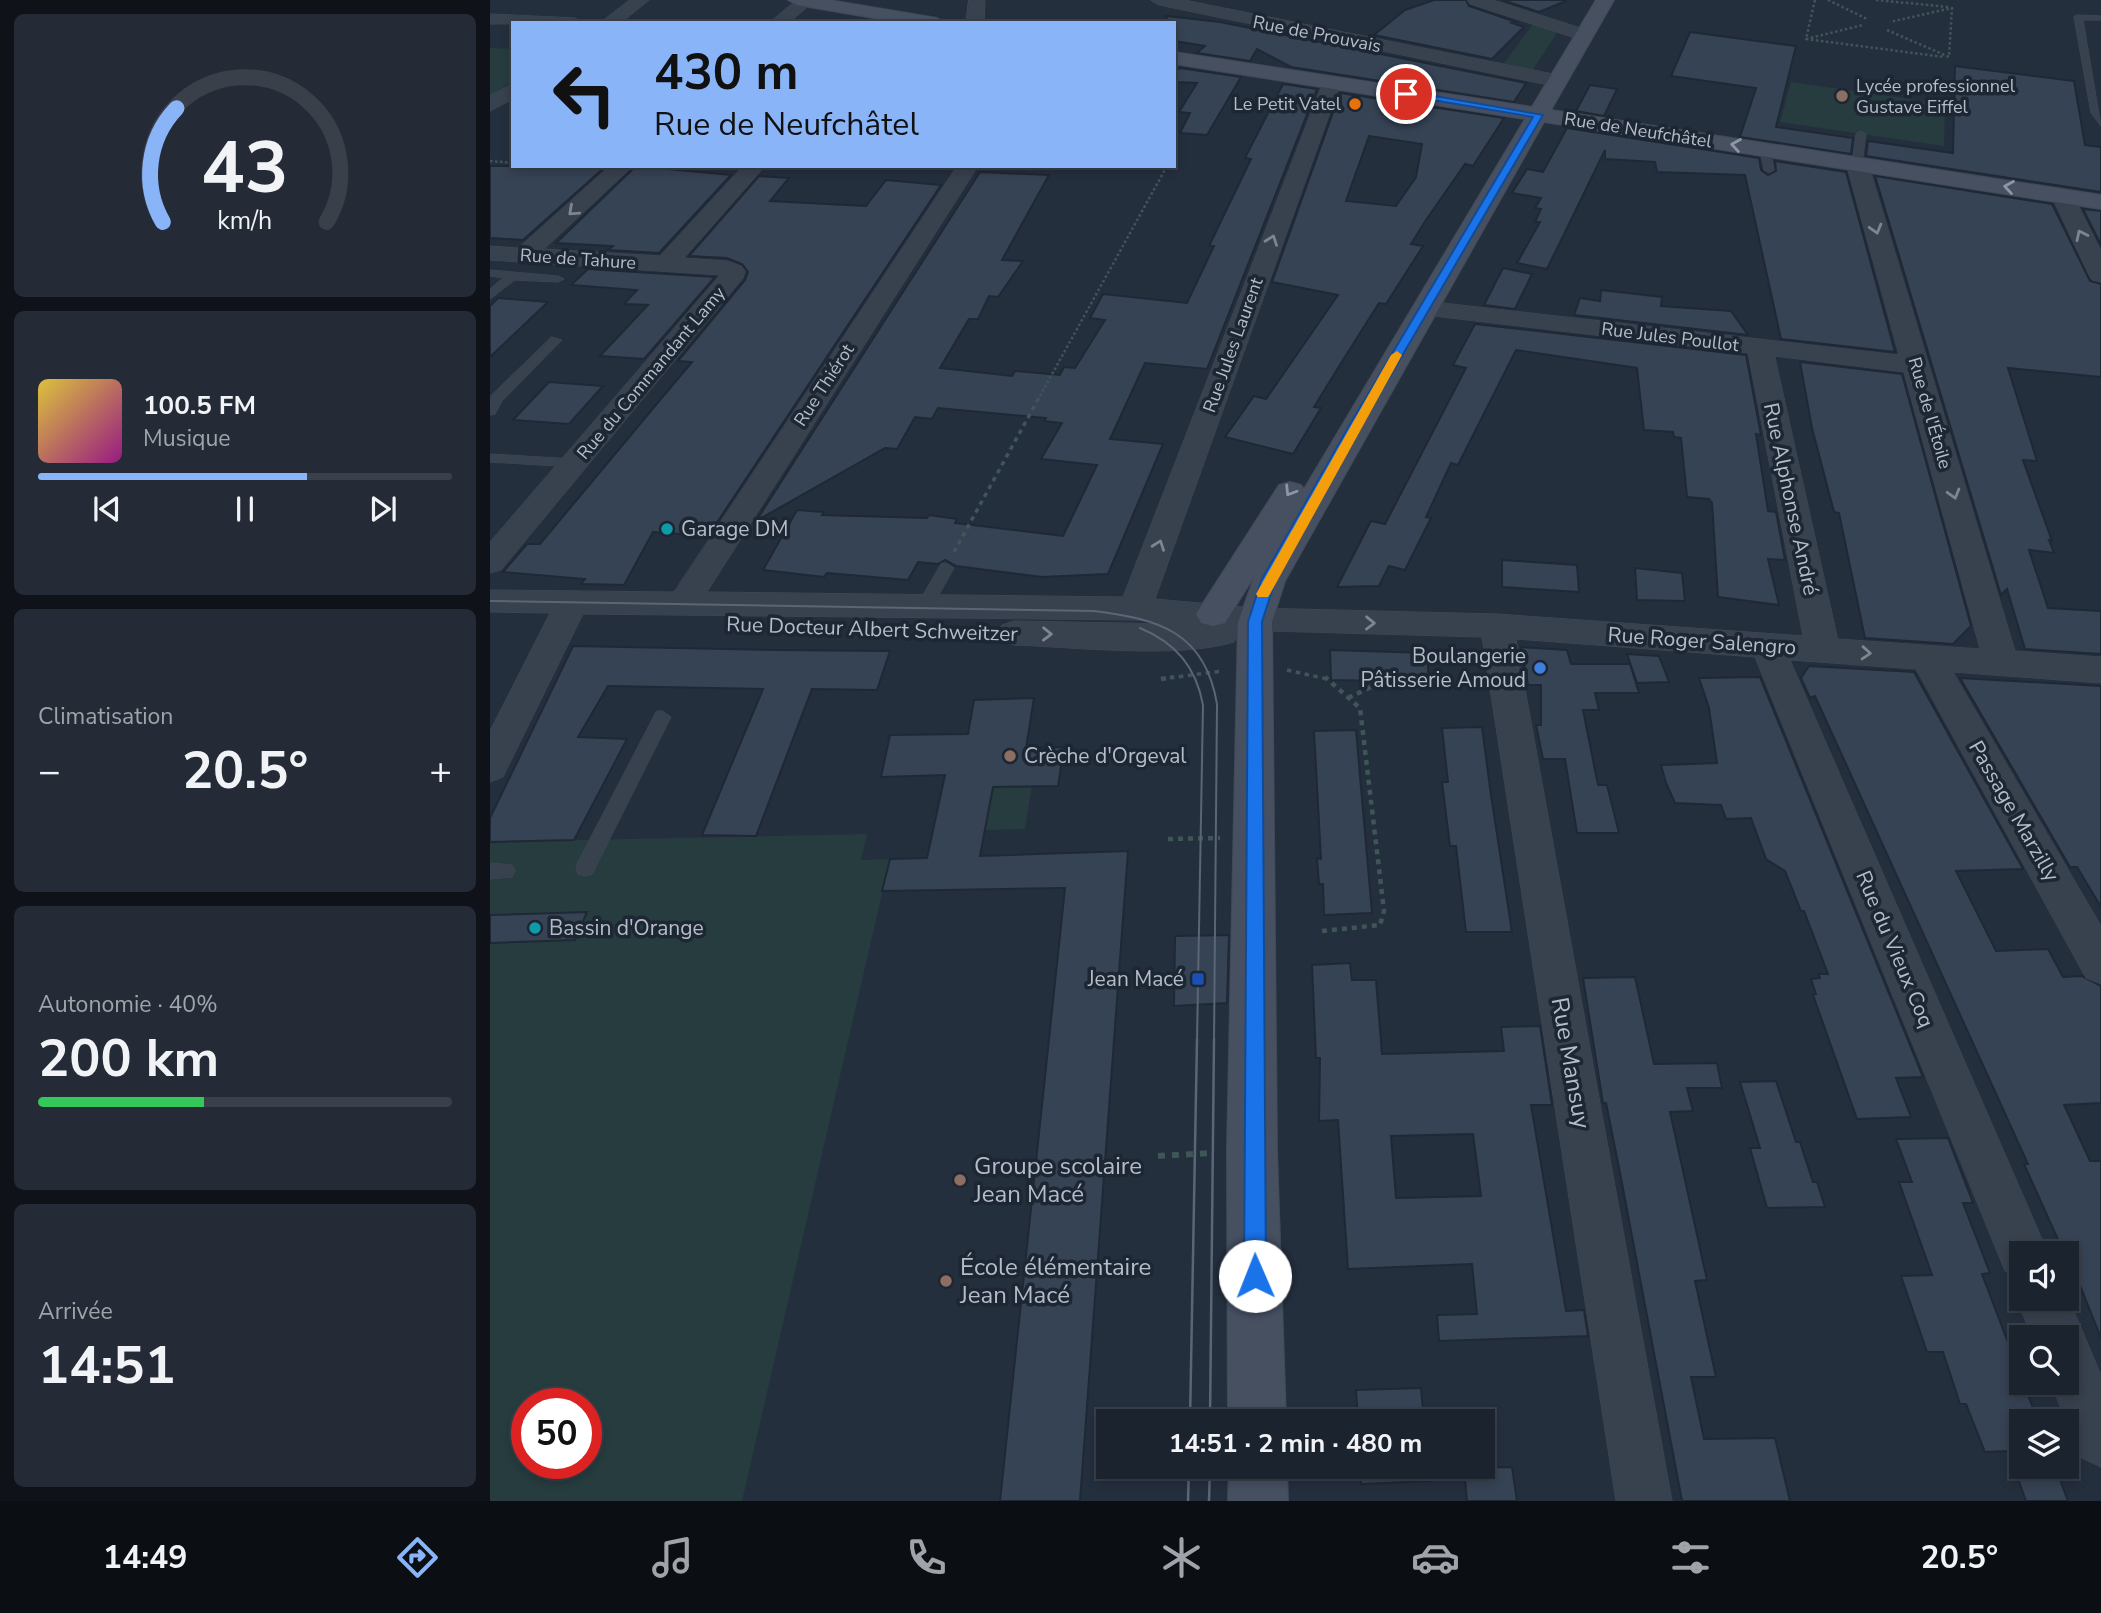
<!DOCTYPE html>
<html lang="fr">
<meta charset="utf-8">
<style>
:root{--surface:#1b232e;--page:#242b36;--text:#f1f3f6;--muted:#a0a4aa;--line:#39404a;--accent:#8ab4f8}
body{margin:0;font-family:"Nunito Sans",sans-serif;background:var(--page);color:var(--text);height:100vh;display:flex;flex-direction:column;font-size:26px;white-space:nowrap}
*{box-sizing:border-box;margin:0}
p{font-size:23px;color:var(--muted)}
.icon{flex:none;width:38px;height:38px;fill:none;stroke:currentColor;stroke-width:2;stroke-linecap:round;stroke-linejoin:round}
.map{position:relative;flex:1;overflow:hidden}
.side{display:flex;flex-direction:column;gap:14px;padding:14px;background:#0f1319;width:490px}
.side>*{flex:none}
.top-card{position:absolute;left:21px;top:21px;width:665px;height:147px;border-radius:0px;box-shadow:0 4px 10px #0003,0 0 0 2px var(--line);background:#8ab4f8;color:#111;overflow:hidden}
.controls{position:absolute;left:1519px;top:1241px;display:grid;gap:14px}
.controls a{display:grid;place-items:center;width:70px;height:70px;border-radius:0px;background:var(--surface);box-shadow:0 4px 10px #0003,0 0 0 2px var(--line);font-size:35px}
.speed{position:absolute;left:21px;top:1388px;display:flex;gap:14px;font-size:35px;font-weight:700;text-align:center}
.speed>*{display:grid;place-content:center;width:91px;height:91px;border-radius:50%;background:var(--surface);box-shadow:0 4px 10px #0003,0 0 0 2px var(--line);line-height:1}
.speed .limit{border:10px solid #d22;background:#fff;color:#111}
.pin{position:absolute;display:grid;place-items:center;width:60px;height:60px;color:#fff;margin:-30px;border:4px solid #fff;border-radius:50%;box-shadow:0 2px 7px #0007}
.me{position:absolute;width:77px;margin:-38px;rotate:359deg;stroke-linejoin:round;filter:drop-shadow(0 0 5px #0008)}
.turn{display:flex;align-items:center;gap:24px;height:147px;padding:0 28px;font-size:32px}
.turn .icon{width:91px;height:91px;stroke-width:2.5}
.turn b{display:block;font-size:49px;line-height:60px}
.big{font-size:52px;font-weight:700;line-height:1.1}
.side .widget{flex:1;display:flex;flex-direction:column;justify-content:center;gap:10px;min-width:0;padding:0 24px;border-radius:10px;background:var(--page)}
.side .dial{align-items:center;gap:0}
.dial svg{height:182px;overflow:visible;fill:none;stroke:var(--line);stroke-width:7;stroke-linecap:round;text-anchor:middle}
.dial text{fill:var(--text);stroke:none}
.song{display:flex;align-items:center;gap:21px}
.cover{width:84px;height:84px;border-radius:10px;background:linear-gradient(135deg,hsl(50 70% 55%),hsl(310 70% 35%))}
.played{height:7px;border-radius:4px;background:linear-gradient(90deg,var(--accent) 65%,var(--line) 65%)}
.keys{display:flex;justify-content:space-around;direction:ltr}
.heat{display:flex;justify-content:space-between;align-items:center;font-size:38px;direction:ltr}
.charge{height:10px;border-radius:5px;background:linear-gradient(90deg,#34c759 40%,var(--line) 0)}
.trip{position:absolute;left:606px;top:1409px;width:399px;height:70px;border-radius:0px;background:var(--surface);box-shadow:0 4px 10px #0003,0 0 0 2px var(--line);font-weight:700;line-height:70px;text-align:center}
.menu{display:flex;height:112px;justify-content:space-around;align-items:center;background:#0b0e12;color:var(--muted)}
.menu .icon{width:49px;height:49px}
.menu .on{color:var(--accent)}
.menu b{font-size:32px;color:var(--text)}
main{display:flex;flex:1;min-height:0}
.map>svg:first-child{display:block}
</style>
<main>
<section class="side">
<div class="widget dial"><svg viewBox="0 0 100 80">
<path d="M14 69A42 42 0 1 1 86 69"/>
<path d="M14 69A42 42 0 0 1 20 19" stroke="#8ab4f8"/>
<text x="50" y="56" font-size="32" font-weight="700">43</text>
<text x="50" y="72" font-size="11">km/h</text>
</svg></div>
<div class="widget">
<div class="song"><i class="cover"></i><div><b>100.5 FM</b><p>Musique</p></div></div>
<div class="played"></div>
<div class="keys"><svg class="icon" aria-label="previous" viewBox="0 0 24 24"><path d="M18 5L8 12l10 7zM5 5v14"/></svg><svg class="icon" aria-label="pause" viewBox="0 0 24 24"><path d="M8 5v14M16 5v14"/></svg><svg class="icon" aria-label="next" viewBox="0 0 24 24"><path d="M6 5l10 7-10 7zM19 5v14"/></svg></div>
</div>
<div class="widget"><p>Climatisation</p>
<div class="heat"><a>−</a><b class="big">20.5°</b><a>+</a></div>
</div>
<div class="widget"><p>Autonomie · 40%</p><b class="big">200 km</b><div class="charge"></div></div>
<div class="widget"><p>Arrivée</p><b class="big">14:51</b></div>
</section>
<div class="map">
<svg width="1611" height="1501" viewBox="0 0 1611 1501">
<rect width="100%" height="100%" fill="#242f3e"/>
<path fill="#263c3f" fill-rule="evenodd" d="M1043,24l24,9 -25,38 -30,-5z
M0,48l23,1v32l-23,15z
M1301,82l154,22 -1,42 -164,-24z
M542,786l-7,43 -40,1 8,-43z
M377,834l-6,26 29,-1 -148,642h-252v-659zM37,1404h59v59h-59z"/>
<path fill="#364354" stroke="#1f2835" stroke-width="2" fill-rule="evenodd" d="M944,0h32l3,6 47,16 -4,1 12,4 -32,32 -118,-24 31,-25z
M1012,0h64v1l-27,11z
M677,16l53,6 306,61 -12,19 -223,-35 -34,-18 -7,12 -53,-8 8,-7 -31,-5v-18h-8z
M1200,32l106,14 -20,81 77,11 -2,16 -111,-17 16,-49 -85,-12z
M1465,66l119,15 11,64 16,2v45l-235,-36 2,-15 85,12z
M690,68l61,9 -34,58 -27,-2 10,-20 -11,-1 18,-29 -23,-1v-10z
M793,84l34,5 -110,280 -62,-6 -35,76 53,5 -55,130 -66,3 -86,-11 -11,-6 -7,4 -20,-2 -10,18 -81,-7 -3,4 -61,-7 34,-60 27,2 -2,3 105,3 2,-3 28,4 -2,4 108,13 34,-71 -56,-6 21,-36 -18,-2 2,-3 -108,-10 -6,11 -17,-2 -18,32 -12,-1 -129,73 224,-349 69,3 -47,85 21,1 -25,36 -9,-1 -11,23h-9l-29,49 72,8 3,-5 45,4 4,-8 11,1 30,-48 -15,-2 13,-24 84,9 27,-57h-5l42,-87 -6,-1z
M1100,85l27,4 -13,27 -28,-5z
M850,93l164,25 -31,48 -8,-2 -41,59 -13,21 12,2 -37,58 -7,-1 -36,57 -29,47 7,1 -28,46 -68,-17 29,-41 12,3 72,-104 -66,-13zM879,136l53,8 -6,33 -20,29 -50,-5z
M1077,128l192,30 2,12 7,5 8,-4 -1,-10 71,11 49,180 -114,-13 -36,-164 -88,-3 -2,-10 -50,-3v-9l-58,119 -30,-6 23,-41h-5l6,-13 -6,-1 6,-10 -29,-5 15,-24 16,3z
M0,166h116l-83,74 -33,-2z
M146,166l95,9 -72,78 -51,-3 5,-4 -57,-3z
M269,176l30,2 -19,23 96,5 20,-26 55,5 -233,351 -55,-4 -29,53 -43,-1 4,-5 -82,-7 24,-28h13l120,-144 32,-38 -14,-1 67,-81 3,-8 -6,-8 -15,-6 -38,-2z
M1385,176l177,28 38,77 11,3v93l-93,-9 29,93 -14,-1 29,81 -3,-1 5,13 -25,-3 19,58 53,3v43l-76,-5 -18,-60 -6,6z
M1593,209l18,2v34z
M1013,268l29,6 -17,35 -31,-4z
M98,269l127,8 -71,82 -44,-3 48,-51 -24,-1 13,-14 -66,-5z
M1111,290l61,7 -1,9 70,5 17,24 -174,-20 6,-17 20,3z
M8,298l50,4 -58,55v-51z
M985,324l271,31 15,80 -5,-1 12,77 8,1 9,48 -17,-1 11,46 -61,-8 -6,-94 -3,-4 -22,-2 -6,-59 -7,-1 -1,-5 -29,-2 -7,-62 -121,-18 -58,115 -7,-2 -25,54 5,1 -26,52 -16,-4 -10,20 -42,1 34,-66 14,3 81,-156 -13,-3z
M1310,362l102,12 69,252 -18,18 -88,-6 -26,-125 -5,-1 -22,-84z
M59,382l54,4 -34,38 -56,-4z
M1012,560l75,5 2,27 -77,-5z
M1145,568l47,5 3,28 -48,-1z
M83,646l201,4 116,1 -13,39 -65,-1 -56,147 -54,-1 61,-146 -155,-3 -30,51 49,2 -53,101 -84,2v-24z
M1031,647l46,3 4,14h59l9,29h-44l4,17h-16l15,75h9l12,48h-42l-12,-74h-22l-7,-34h5v-40h-13z
M840,650l97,3 2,29 -98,-2z
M1137,654l32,2 10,26 -32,1z
M1319,666l105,6 109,197 -67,2 40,80 52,-2 15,28 19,-1 19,10v117l-37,2 26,56h11v177l-34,-85h-3l-40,-89h4l-213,-468 -5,2 -9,-20z
M1270,677l163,400 -27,1 15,39 -54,2 -44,-124 3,-1 -5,-15 9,-1 -2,-4h10l-24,-63h-3l-16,-40 -19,-12 -15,-41 -25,1 -5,-14 -46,-2 -9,-20 -5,-18 56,-2 -8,-55 -10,-30z
M1470,678l141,8v221l-24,-40h-7z
M544,698l-8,50 38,-1 -6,39 -65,1 -13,69 148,-5 -48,650h-80l65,-613 -183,3 8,-32 37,-1 18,-83 -64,2 9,-42 78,-1 6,-34z
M992,727l9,68 21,137h-46l-10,-86h-6l-8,-64h6l-6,-54z
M866,730l16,183 -48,2 -1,-31h-4l-2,-26 4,1 -7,-128z
M97,912l-12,28 -85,3v-28z
M739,935l-2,68 -53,3 1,-70z
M860,963l2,17h24l6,74 122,-3 -3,-24 39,-1 12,79h-21l35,206 18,-1 4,26 -149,5 -2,-26 40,-1 -5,-50 -124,5 -10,-149 -19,1 1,-63h-4l-4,-93zM983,1134l8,62 -85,2 -5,-62z
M1145,977l19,87 63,-1 5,25h-35l6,23 -23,1 37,168 -12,1 21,96h-25l13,62 71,-1 15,63h-108l-61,-323 -15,-75h-3l-20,-125z
M1286,1081l20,61h4l13,40h4l8,25 -58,1 -17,-60h10l-20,-66z
M1458,1138l25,65h-10l27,70 -8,1 56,147h-17v45h34l13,35h-42l-18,-50 -23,1 -19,-48h-6l-17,-52h-16l-26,-76 31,-1 -33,-93h13l-16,-43z
M931,1388l3,33h-66l-2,-31z
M871,1466h67l2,15 -69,3z
M1022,1467l5,34h-50l-3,-33z"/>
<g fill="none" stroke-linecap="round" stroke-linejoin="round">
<defs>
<path id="service" d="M1588,15l23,1v4h-18l18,106 -10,-13 -17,-96z
M1371,131l5,3 -4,29 -5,3 -5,-3 4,-29z
M1275,146l5,3 4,21 -5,3 -5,-3 -4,-21z
M0,270l68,6 6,3 -6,3 -43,-2 -25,19v-10l13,-11 -13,-2z
M62,337l10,3 -60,61 -7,13 -5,1 1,-19z
M0,454l84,5 7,4 -7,4 -84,-5z
M456,563l8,5 -22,39 -2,4h-12l-2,-4 25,-43z
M172,711l9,6 -79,157 -7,2 -7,-2 -2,-6 2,-6 78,-150z
M0,863l22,2 3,6 -3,6 -22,2z"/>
<path id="minor" d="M140,0h19l-28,23h-21z
M307,0l17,1 -25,22h-20z
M479,0h16l-1,23h-18z
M661,0h33l374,75 9,6 -9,6 -399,-82z
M978,0h25l97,31 3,4 -9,5 -6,-1 -108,-35z
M0,14l85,4 9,5 -94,1z
M842,76l9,6 -186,517 100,9 242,6 306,22 -55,-283 -323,-38 -9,-2 -3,-5 3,-5 9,-2 474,54 -53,-192 11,-6 11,6 147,488 86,6v26l-148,-11 148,254v58l-15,-6 -170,-309 -126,-9 258,593h-27v24l-16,-6 -250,-614 -239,-18 156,862h-56l-134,-864 -246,-7 3,4 -5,8c-55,17 -160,5 -220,3l-12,-4 -5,-8 5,-8 12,-4 161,3 -40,-4 -552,-6 -80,163 -13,5v-51l60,-118 -60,-1v-22l184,2 283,-426h21l-271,426 416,5 200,-515zM1285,356l129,16 76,277 -142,-10z
M23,84v15l-23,12v-15z
M120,166h23l-89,83 116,7 83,-90h22l-81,92 43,3 14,5 4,5 -2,7 -242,292 -11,3v-31l230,-267 -230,-15v-14l28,2z
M1572,188l11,7 28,56v31l-9,-2 -3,-5 -38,-80z
M1531,1286v12h46v-3l34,80v92l-19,-9 -32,-76h17v-45h-35l-16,-39z"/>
<path id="secondary" d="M298,0h41l108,18 9,5h-43l-106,-18z
M1106,0h18l-63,110 550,85v14l-557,-87 -259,459 -13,41 5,529 9,270h-58l-1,-270 11,-529 17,-47 -30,48 -12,3 -12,-3 -5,-9 83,-129 11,-3 11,3 3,4 221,-370 -351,-55v-12l358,55z
M739,1466h58l1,35h-60z"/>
</defs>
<use href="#service" stroke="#414a57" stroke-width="1"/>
<use href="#minor" stroke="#414a57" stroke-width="1"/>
<use href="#secondary" stroke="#414a57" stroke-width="2"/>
<path stroke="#3f5557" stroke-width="2.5" stroke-dasharray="2.5 2.5" stroke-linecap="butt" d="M1325,0l-9,39 57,-14
M1338,0l39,19
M1386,0l73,7
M1397,30l62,27 3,-49 -62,14
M1316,39l138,18
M0,161l23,2
M550,396l127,-230"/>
<path stroke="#3f5557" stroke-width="3.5" stroke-dasharray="4.5 4.5" stroke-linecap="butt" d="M464,552l87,-158
M797,670l40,9
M671,679l61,-8"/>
<path stroke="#3f5557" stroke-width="4.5" stroke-dasharray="5 5" stroke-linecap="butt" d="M671,679l12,-2
M858,698l23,-11h50
M678,839l52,-1
M832,931l58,-6 4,-14 -24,-203 -35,-31"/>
<path stroke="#3f5557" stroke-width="6" stroke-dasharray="7 7" stroke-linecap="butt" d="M668,1156l55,-3
M656,1472l68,-5"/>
<use href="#service" fill="#38414e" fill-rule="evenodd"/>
<use href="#minor" fill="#38414e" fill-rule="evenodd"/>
<use href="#secondary" fill="#465061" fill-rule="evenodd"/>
<path stroke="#5a6575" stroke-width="2" d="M0,601l604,10c65,8 111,21 123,93l-3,337
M650,628c36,15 56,39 63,77l-6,336"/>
<path stroke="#5a6575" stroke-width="2.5" d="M700,1421l7,-382
M720,1421l4,-382
M698,1501l1,-35
M719,1501l1,-35"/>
</g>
<defs><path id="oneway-chevron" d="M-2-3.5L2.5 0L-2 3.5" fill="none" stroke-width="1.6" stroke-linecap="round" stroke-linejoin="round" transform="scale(1.75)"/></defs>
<g stroke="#8e96a5">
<use href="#oneway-chevron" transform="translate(1246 145) rotate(-171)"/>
<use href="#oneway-chevron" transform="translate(1519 187) rotate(-171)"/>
<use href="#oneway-chevron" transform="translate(800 491) rotate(122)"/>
</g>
<g stroke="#7c8592">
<use href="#oneway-chevron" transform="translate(83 211) rotate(138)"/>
<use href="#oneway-chevron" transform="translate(1386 229) rotate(74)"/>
<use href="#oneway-chevron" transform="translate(1591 235) rotate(-116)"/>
<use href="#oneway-chevron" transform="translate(782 240) rotate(-70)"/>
<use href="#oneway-chevron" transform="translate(1464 494) rotate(74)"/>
<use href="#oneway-chevron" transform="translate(669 545) rotate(-70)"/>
<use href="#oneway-chevron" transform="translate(880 623) rotate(1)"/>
<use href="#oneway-chevron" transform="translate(557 634) rotate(1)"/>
<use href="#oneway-chevron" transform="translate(1376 653) rotate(4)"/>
</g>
<path fill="#1a73e8" stroke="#114b97" stroke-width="2" d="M916,91l137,24 -182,311 -86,155 -13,41 4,654 -4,8 -7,3 -8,-3 -3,-8 4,-654 13,-41 88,-155 184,-309 -130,-22z"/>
<path fill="#f59e0b" d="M907,351l5,4 -132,239 -2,3h-10l-2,-3 135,-239z"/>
<g fill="#8d6e63" stroke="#1d2633" stroke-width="2.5">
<circle cx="1352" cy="96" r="7"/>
<circle cx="520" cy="756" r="7"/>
<circle cx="470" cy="1180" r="7"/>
<circle cx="456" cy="1281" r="7"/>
</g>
<circle fill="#e8710a" stroke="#1d2633" stroke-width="2.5" cx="865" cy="104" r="7"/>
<g fill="#0f9aa8" stroke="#1d2633" stroke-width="2.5">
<circle cx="177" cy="529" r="7"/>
<circle cx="45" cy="928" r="7"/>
</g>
<circle fill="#3f7fe0" stroke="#1d2633" stroke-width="2.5" cx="1050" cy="668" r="7"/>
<rect fill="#1a4fb4" stroke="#1d2633" stroke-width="2.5" x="701" y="972" width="14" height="14" rx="3.5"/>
<g text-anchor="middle" stroke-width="7" stroke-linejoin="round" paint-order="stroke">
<g font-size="18" fill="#b4bcc9" stroke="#1d2633">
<text transform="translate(827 34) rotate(11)" y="6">Rue de Prouvais</text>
<text transform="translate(1148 130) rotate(9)" y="6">Rue de Neufchâtel</text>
<text transform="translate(88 259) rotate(4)" y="6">Rue de Tahure</text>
<text transform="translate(1180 337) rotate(7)" y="6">Rue Jules Poullot</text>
<text transform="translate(743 345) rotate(-70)" y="6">Rue Jules Laurent</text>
<text transform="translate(161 373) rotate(-50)" y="6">Rue du Commandant Lamy</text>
<text transform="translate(334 385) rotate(-57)" y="6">Rue Thiérot</text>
<text transform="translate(1440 413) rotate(74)" y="6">Rue de l'Étoile</text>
</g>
<g font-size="18" fill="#b4bcc9" stroke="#1d2633" text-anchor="start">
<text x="1366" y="92">Lycée professionnel<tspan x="1366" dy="21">Gustave Eiffel</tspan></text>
<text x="851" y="110" text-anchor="end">Le Petit Vatel</text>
</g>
<g font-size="21" fill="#b4bcc9" stroke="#1d2633">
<text transform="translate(1301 499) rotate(78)" y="7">Rue Alphonse André</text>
<text transform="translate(382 629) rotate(2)" y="7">Rue Docteur Albert Schweitzer</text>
<text transform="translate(1212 641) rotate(4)" y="7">Rue Roger Salengro</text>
<text transform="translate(1524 811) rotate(60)" y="7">Passage Marzilly</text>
<text transform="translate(1405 949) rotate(67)" y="7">Rue du Vieux Coq</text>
</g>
<g font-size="21" fill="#b4bcc9" stroke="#1d2633" text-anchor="start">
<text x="191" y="536">Garage DM</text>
<text x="1036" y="663" text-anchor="end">Boulangerie<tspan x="1036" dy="24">Pâtisserie Amoud</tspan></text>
<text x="534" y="763">Crèche d'Orgeval</text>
<text x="59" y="935">Bassin d'Orange</text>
<text x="694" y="986" text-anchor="end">Jean Macé</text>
</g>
<g font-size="24" fill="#b4bcc9" stroke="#1d2633">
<text transform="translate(1081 1063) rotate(80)" y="8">Rue Mansuy</text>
</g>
<g font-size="24" fill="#b4bcc9" stroke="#1d2633" text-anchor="start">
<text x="484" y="1174">Groupe scolaire<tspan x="484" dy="28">Jean Macé</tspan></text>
<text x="470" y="1275">École élémentaire<tspan x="470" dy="28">Jean Macé</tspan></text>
</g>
</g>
</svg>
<div class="controls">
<a><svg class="icon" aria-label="sound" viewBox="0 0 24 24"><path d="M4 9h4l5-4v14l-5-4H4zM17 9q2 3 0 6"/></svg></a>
<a><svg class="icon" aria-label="search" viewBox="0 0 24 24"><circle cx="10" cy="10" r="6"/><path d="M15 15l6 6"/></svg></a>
<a><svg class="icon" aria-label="layers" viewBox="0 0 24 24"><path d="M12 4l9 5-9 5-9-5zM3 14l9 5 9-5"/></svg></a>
</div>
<div class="speed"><div class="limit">50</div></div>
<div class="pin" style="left:916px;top:94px;background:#d93025"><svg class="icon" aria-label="arrive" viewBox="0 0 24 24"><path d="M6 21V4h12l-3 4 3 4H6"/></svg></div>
<svg class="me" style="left:765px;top:1276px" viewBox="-20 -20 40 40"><circle r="19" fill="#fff"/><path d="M0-13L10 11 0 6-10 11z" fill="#1a73e8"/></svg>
<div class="trip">14:51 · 2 min · 480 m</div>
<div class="top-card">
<div class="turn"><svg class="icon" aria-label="left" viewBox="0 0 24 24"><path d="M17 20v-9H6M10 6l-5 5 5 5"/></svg><div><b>430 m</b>Rue de Neufchâtel</div></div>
</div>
</div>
</main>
<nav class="menu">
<b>14:49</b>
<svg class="icon on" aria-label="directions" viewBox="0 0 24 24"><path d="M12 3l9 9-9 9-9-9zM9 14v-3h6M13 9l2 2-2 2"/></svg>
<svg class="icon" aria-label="music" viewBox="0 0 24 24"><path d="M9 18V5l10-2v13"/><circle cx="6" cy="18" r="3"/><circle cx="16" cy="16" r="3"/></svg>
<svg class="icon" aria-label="phone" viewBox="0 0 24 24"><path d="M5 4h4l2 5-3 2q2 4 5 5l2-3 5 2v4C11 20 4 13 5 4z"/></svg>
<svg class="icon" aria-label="climate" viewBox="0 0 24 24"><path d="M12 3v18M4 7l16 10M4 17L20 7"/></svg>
<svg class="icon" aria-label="car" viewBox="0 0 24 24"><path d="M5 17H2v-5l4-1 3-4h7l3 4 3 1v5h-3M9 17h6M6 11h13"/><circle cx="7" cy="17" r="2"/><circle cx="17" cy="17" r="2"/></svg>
<svg class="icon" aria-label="filters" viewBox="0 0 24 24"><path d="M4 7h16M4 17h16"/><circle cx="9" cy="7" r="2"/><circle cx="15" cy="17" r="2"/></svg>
<b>20.5°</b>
</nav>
